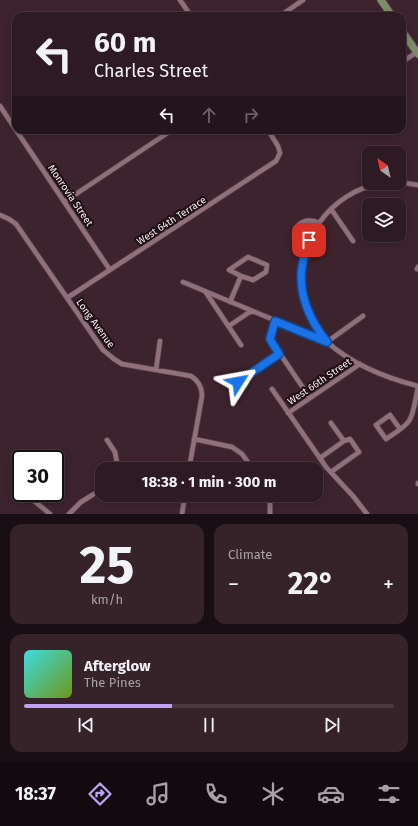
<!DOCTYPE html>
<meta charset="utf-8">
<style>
:root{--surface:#2e1a22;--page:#36232a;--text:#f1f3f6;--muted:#a7a1a5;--line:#493840;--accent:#bca0f2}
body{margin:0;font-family:"Fira Sans",sans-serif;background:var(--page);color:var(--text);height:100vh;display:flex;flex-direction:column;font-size:15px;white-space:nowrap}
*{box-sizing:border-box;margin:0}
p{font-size:13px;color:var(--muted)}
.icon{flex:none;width:22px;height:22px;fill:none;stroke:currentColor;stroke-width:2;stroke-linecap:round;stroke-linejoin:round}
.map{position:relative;height:514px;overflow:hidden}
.details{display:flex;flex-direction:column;gap:10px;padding:10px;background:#190e13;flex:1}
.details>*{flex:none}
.hud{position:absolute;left:12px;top:12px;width:394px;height:122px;border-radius:12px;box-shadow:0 2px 10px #0003,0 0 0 1px var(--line);background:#2e1a22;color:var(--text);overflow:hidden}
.needle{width:26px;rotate:326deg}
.controls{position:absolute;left:362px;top:146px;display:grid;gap:8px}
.controls a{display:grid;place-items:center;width:44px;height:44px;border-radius:8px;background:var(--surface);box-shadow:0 2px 10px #0003,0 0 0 1px var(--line);font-size:20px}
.speed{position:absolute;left:12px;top:450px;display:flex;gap:8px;font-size:20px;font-weight:700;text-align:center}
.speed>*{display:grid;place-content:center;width:52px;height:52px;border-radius:50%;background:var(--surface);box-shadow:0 2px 10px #0003,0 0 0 1px var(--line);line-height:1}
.speed .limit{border:2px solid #111;border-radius:6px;background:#fff;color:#111}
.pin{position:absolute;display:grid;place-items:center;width:34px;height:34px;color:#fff;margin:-17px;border-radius:8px;box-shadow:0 2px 6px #0006}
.me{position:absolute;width:44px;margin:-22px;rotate:56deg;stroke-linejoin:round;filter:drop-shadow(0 0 3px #0008)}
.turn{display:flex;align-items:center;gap:14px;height:84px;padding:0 16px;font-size:18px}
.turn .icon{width:52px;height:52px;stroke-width:2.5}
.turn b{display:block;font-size:28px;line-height:34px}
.lanes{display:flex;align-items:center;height:38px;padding:0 16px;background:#0003;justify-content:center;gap:20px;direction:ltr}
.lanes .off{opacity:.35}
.big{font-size:30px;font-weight:700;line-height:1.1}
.details .card{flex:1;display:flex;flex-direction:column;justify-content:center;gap:6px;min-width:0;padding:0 14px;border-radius:12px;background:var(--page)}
.details .dial{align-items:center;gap:0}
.dial b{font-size:52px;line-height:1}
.song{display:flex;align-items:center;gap:12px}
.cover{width:48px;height:48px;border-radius:6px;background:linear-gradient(135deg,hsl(180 70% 55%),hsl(80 70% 35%))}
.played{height:4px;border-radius:2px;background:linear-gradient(90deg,var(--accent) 40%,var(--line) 40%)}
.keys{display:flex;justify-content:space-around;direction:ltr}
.heat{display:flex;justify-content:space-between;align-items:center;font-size:22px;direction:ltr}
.details .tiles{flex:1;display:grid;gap:10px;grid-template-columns:1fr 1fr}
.card:last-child{grid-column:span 2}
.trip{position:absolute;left:95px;top:462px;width:228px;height:40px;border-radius:12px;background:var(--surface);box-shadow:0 2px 10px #0003,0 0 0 1px var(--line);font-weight:700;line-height:40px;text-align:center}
.menu{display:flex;height:64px;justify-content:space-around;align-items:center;background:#120a0e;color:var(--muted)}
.menu .icon{width:28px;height:28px}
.menu .active{color:var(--accent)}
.menu b{font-size:18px;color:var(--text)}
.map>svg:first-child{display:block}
</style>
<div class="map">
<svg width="418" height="514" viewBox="0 0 418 514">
<rect width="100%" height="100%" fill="#3d232d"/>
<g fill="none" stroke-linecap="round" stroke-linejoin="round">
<defs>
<path id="minor" d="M180,0l11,16
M280,16l23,-16
M402,62l15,-10
M0,106l16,24
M16,130l94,140
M399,182l19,3
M366,188c0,-6 -1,-12 3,-16
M64,202l108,-72
M331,209l22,32
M0,215l9,4 7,5 87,126 11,9 8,5 69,12c8,5 11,11 11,20l-13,73
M306,251c-22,-9 -10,-39 13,-28
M417,269l1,-2
M183,282l144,60c25,22 59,36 91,44
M205,291l36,54
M67,298l209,-137 4,-8 -2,-7 -10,-16
M230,302l11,-26 12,4 13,-8 1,-7 -19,-8 -19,13 12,6
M363,316l-36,26c-11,-14 -20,-29 -24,-46 -10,-53 27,-105 80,-113
M275,321l-5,18 40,59
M229,326l22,-15
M156,370l4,-29
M238,382l41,-28
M272,389l54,78 27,29 14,18
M288,413l72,-49
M400,429l-10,-14 -14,10 10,14c7,-5 17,-10 23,-18 5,-7 7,-25 9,-34
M194,439l38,8 10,7 11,15
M107,440l8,12 3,17
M320,458l24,-17 -13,-18
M331,472l28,-20 -9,-13 -6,2
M418,483v1
M26,493l1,2 23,19
M268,495l2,9v10
M69,514l12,-12 21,-13
M182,514l3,-19"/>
<path id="primary" d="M381,0l11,16
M402,31l16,23"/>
</defs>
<use href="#minor" stroke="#58414a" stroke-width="6"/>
<use href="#primary" stroke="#58414a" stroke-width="9"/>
<use href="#minor" stroke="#90707b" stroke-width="4.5"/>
<use href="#primary" stroke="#7d8d6b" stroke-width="7"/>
</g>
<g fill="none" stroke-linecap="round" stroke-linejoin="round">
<defs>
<path id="route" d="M238,382l41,-28 -9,-15 5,-18 52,21c-17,-21 -29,-48 -25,-75 1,-9 4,-18 7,-27"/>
</defs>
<use href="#route" stroke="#114b97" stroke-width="10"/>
<use href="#route" stroke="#1a73e8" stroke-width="7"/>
</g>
<g text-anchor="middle" stroke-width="4" stroke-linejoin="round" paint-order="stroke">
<g font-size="10" fill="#feecf2" stroke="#1c1015">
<text transform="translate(71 195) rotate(56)" y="4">Monrovia Street</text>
<text transform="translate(171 220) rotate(-33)" y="4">West 64th Terrace</text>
<text transform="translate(96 323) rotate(54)" y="4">Long Avenue</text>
<text transform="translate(319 381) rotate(-34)" y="4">West 66th Street</text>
</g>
</g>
</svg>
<div class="controls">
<a><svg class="needle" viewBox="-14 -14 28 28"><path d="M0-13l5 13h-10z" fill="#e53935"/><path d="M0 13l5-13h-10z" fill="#a7a1a5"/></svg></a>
<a><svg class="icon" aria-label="layers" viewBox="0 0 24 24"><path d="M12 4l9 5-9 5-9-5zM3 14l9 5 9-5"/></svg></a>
</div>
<div class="speed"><div class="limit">30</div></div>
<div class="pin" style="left:309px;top:240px;background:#d93025"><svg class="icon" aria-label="arrive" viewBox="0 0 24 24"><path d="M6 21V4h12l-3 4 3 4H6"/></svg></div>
<svg class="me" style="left:238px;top:382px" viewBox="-20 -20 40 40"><path d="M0-17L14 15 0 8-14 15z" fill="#1a73e8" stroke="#fff" stroke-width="4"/></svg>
<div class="trip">18:38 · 1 min · 300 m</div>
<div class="hud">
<div class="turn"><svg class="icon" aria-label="left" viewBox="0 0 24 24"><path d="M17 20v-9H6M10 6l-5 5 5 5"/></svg><div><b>60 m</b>Charles Street</div></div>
<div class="lanes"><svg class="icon" aria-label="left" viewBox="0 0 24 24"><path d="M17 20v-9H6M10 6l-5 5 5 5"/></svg><svg class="icon off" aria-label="ahead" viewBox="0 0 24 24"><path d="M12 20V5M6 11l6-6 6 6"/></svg><svg class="icon off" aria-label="right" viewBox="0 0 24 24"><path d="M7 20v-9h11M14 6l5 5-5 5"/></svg></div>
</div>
</div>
<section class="details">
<div class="tiles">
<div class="card dial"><b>25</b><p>km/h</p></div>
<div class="card"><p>Climate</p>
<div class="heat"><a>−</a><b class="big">22°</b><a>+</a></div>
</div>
<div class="card">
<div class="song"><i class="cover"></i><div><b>Afterglow</b><p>The Pines</p></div></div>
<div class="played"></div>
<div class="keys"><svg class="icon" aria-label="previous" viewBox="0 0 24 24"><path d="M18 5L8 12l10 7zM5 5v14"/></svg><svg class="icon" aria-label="pause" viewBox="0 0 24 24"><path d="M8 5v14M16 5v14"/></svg><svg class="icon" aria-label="next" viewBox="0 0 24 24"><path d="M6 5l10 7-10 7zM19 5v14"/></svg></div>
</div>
</div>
</section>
<nav class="menu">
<b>18:37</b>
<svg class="icon active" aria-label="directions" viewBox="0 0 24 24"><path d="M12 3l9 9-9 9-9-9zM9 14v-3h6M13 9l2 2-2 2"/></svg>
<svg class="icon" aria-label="music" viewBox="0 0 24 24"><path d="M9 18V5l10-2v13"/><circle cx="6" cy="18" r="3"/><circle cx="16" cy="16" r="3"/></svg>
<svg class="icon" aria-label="phone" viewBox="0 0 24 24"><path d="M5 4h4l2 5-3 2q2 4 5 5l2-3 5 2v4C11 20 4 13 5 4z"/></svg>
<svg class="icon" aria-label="climate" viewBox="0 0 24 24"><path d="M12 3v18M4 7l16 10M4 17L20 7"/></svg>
<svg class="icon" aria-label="car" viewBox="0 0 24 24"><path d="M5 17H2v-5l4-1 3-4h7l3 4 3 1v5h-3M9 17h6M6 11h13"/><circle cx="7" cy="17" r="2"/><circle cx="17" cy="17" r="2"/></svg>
<svg class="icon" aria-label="filters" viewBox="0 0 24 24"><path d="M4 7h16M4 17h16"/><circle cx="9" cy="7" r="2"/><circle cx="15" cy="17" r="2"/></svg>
</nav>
